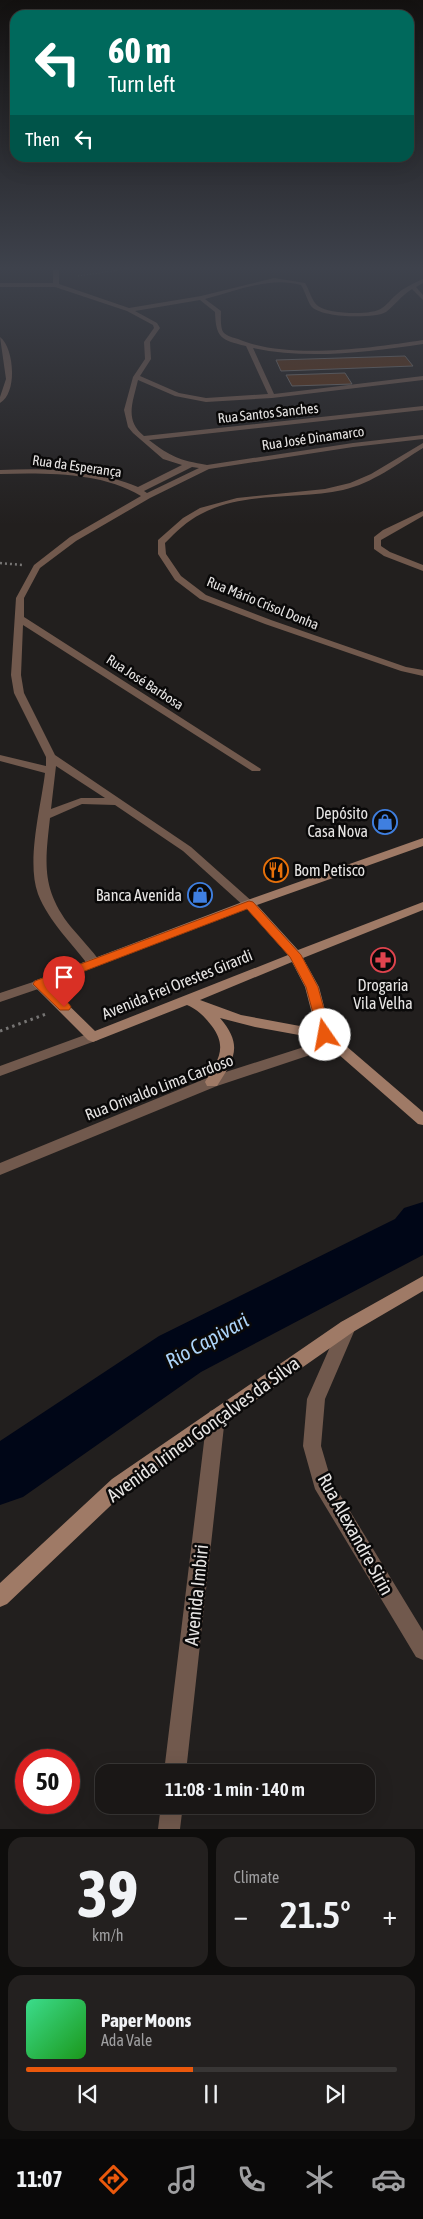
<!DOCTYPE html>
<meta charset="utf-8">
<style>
:root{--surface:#1a1716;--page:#23201f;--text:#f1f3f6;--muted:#9f9fa1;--line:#383635;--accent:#ea580c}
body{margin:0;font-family:"Asap Condensed",sans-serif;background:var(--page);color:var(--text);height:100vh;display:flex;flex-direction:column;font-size:19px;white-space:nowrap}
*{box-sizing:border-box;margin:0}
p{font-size:16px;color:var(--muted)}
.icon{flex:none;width:28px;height:28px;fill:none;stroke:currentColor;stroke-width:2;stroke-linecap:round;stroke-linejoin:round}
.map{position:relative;height:1829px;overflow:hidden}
.sheet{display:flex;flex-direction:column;gap:8px;padding:8px;background:#0e0d0c;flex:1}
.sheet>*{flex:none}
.guide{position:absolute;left:10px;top:10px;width:404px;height:152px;border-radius:15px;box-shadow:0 5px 20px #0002,0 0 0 1px var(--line);background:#00695c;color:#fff;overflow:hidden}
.speed{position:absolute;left:15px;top:1749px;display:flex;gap:10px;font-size:25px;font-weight:700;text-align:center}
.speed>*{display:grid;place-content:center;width:65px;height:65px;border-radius:50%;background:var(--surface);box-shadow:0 5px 20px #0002,0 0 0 1px var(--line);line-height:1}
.speed .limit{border:8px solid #d22;background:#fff;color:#111}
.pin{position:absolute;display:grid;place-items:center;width:42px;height:42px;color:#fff;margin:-51px -21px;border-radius:50% 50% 50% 0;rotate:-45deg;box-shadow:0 0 5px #0007}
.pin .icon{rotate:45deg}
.me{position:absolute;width:55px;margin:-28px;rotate:348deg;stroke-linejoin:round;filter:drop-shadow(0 0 4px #0008)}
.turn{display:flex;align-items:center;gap:18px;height:105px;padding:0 15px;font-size:22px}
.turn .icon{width:65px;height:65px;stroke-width:2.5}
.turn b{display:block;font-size:35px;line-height:42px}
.then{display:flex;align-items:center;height:48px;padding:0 15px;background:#0003;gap:10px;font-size:19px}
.big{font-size:38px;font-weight:600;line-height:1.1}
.sheet .widget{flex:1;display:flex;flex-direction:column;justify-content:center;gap:8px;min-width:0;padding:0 18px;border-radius:15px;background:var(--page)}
.sheet .dial{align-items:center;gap:0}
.dial b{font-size:65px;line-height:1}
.song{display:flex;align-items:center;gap:15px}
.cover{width:60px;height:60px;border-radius:8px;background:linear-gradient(135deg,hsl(150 70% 55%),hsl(120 70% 35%))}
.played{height:5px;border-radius:2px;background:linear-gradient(90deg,var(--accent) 45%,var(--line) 45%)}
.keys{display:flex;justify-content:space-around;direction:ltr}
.heat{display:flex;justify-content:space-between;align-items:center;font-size:28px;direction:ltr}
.sheet .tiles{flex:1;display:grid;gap:8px;grid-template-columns:1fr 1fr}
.widget:last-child{grid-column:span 2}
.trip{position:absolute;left:95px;top:1764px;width:280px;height:50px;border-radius:15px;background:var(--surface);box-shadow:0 5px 20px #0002,0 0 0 1px var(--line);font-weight:600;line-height:50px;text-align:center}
.dock{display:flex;height:80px;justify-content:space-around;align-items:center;background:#0a0909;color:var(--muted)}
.dock .icon{width:35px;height:35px}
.dock .on{color:var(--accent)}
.dock b{font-size:22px;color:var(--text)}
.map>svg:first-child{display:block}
</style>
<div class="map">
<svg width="423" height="1829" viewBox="0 0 423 1829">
<rect width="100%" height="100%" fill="#221f1e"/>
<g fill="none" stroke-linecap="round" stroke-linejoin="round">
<path fill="#000617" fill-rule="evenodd" d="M423,1202v53l-222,117 -178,125 -23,8v-64l159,-105 236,-117 9,-11z"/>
</g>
<path fill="#5f3010" stroke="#777472" d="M405,356l8,10 -132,5 -5,-11z
M345,373l7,11 -60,2 -6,-11z"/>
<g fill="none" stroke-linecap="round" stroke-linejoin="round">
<path stroke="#777574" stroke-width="1" stroke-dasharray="1 2" stroke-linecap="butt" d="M78,276l49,-7"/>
<path stroke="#777574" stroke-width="2.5" stroke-dasharray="2 3" stroke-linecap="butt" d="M0,563l22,2"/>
<path stroke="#777574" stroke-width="3" stroke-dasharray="2.5 4" stroke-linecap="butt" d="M0,1031l46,-17"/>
<path fill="#71594d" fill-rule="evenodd" d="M53,269h6v15l70,24 72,-12 73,-18 31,5c4,6 7,19 13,23 10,8 54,10 64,2 5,-3 9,-9 14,-13 7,-7 18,-12 27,-16v4l-7,4 7,8v5l-11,-11c-10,6 -17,16 -26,23 -12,7 -66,6 -75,-6 -4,-6 -6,-15 -10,-21 -31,-9 -65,6 -96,14l16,12c0,6 -1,18 3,22 3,3 10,5 14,6 49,21 133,9 185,1v4c-56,8 -115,16 -170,4l21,46 149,-18v4l-151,18 -66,4 -31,-6 -37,-16c-5,22 -14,40 6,56l279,-30v4l-274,30c22,17 30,20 58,25l146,-22 70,-8v4l-70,8 -144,22 -59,29 -74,43 -36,27 -16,30v19l237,152 -1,2h-8l-229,-146 -2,50 3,18 31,62 136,92 64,57 -6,4 -4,-1 -62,-56 -68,-46 -33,-1 -32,14c-5,45 -9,71 21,109 10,12 21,23 30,36l-7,4 -5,-1c-17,-23 -40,-44 -51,-72 -12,-33 3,-87 7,-121l-45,-12v-6l46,11v-9l-32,-64 -3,-18 5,-77 18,-33 36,-28 71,-41c-40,-24 -95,-23 -141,-22v-4c45,-2 96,-1 138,17l44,-22 -19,-6 -30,-26 -5,-6 -4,-17 9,-33 12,-18 -1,-17 10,-14 -1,-3 -26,-14 -72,-24h-55v-4h53zM200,300l15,12c1,25 5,28 31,34l22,48 -62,4 -27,-5 -39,-17 11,-17 -1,-17 10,-14 -3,-5 -22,-12zM192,467l7,1 -52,25 -3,-2zM56,766l49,32h-24l-30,11z
M0,337c14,10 18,56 0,66v-6l6,-18z
M423,443v5c-26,16 -50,35 -80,42 -46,10 -99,1 -142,24 -14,7 -25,18 -36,29l1,11 15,22 25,19 65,25 135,47 17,3v6l-22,-5 -136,-47 -65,-25 -25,-19 -17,-26v-14l25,-22 17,-10 37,-10 88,-9 25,-6 21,-9z
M423,511v5l-42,24v6l9,6 33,13v6l-39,-15 -10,-7v-12l9,-7z
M332,1038l5,2 2,3 -2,3 -120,40 -217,89v-12l207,-85z"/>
<path fill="#71594d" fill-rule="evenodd" d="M39,980l5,1 2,3 -2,3 -44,15v-9z
M93,1032l5,2 2,3 -2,3 -98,36v-10z
M347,1320l6,2 3,5 -31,72 -4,47 10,34 92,151v29l-7,-3 -101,-168 -12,-43 4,-47 34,-77z
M216,1409l6,2 3,6 -39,355h-22l43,-355 3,-6z
M161,1805h22l-3,24h-22z"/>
<path fill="#9f7a66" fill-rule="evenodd" d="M423,838v8l-166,59 41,45 125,-48v8l-120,48 16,29 12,46 92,79v13l-5,-1 -97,-85 -66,-12 -35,-9c23,27 15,40 -3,68h-10l-2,-4c12,-21 24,-34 6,-57 -7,-9 -13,-15 -24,-20l-94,37 -5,-2 -56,-56 2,-3 211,-80zM247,909l41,46 -193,76 -47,-46zM292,962l13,25 11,42 -75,-14 -41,-15z
M423,1276v15l-70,41 -227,159 -119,113 -7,3v-24l112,-104 229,-157z"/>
</g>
<linearGradient id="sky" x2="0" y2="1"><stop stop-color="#131110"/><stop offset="0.51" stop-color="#3e424c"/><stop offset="1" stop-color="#3e424c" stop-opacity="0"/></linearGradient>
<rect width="423" height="525" fill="url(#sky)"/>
<path fill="#ea580c" stroke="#983908" d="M249,901l4,1 48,53 17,32 13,48 -2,3 -4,2 -6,-5 -13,-48 -16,-30 -43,-48 -199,76 21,19 2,3 -2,3h-9l-27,-26 2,-3z"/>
<defs>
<symbol id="shop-ring" viewBox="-11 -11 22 22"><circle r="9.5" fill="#0a0909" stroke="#3f7fe0" stroke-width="1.5"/><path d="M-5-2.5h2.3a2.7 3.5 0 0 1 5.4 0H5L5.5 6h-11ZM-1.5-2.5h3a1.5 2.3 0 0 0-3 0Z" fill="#3f7fe0"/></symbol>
<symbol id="restaurant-ring" viewBox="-11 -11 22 22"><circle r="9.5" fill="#0a0909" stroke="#e8710a" stroke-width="1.5"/><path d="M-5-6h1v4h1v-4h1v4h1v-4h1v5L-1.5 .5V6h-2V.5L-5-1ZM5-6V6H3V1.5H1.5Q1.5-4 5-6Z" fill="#e8710a"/></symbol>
<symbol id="pharmacy-ring" viewBox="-11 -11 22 22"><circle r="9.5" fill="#0a0909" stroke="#e0444e" stroke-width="1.5"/><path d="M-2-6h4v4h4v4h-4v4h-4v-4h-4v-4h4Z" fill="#e0444e"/></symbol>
</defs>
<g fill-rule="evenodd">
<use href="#shop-ring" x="371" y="808" width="28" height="28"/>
<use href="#restaurant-ring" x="262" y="856" width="28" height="28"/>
<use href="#shop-ring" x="186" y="881" width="28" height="28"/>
<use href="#pharmacy-ring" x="369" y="946" width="28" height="28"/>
</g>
<g text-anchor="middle" stroke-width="5" stroke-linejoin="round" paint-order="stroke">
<g font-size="14" fill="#e7e5e4" stroke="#0a0909">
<text transform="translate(268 413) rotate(-6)" y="5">Rua Santos Sanches</text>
<text transform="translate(313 438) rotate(-8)" y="5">Rua José Dinamarco</text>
<text transform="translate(77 466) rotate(8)" y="5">Rua da Esperança</text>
<text transform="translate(263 603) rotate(22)" y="5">Rua Mário Crisol Donha</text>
<text transform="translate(145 682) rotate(33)" y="5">Rua José Barbosa</text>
</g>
<g font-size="16" fill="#e7e5e4" stroke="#0a0909" text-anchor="end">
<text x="368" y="819">Depósito<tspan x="368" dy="18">Casa Nova</tspan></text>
<text x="294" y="876" text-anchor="start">Bom Petisco</text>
<text x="182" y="901">Banca Avenida</text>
<text x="383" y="991" text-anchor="middle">Drogaria<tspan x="383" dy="18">Vila Velha</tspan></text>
</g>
<g font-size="16" fill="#e7e5e4" stroke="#0a0909">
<text transform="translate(177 984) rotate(-22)" y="6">Avenida Frei Orestes Girardi</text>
<text transform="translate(159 1087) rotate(-21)" y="6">Rua Orivaldo Lima Cardoso</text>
</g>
<g font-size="19" fill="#e7e5e4" stroke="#0a0909">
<text transform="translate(203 1429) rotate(-36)" y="7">Avenida Irineu Gonçalves da Silva</text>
<text transform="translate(356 1534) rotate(61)" y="7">Rua Alexandre Sirin</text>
<text transform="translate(196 1595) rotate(-84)" y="7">Avenida Imbiri</text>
</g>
<g font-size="21" font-style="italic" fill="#acd3f8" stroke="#0a0909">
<text transform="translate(207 1341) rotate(-29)" y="7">Rio Capivari</text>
</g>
</g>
</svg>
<div class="speed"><div class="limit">50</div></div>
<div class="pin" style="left:64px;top:1007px;background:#d93025"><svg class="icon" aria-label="arrive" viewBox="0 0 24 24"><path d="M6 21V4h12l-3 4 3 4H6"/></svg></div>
<svg class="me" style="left:325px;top:1035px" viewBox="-20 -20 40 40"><circle r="19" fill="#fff"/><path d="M0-13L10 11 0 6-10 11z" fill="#ea580c"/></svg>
<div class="trip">11:08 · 1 min · 140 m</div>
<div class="guide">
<div class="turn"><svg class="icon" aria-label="left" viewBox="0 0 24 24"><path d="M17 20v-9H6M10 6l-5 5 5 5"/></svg><div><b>60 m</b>Turn left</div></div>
<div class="then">Then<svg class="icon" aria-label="left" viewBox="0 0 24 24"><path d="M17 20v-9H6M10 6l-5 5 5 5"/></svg></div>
</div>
</div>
<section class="sheet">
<div class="tiles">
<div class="widget dial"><b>39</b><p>km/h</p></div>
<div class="widget"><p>Climate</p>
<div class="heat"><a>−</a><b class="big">21.5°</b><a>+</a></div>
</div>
<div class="widget">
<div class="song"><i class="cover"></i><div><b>Paper Moons</b><p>Ada Vale</p></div></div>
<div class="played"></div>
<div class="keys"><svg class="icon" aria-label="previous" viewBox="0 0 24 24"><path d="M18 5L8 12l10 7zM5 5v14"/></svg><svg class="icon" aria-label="pause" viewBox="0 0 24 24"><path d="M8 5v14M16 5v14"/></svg><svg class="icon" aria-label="next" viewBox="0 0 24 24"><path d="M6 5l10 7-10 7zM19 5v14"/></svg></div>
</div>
</div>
</section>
<nav class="dock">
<b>11:07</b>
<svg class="icon on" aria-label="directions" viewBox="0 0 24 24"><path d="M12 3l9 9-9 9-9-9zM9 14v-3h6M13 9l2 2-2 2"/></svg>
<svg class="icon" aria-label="music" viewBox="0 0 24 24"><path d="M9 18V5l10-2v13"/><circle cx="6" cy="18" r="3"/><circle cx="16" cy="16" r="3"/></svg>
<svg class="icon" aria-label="phone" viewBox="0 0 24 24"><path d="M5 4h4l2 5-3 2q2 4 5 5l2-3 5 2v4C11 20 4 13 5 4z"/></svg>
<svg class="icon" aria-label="climate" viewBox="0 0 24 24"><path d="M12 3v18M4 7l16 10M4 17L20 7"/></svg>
<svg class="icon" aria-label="car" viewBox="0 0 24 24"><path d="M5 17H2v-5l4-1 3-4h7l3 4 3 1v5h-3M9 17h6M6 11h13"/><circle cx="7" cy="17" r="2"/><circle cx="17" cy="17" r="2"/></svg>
</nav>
